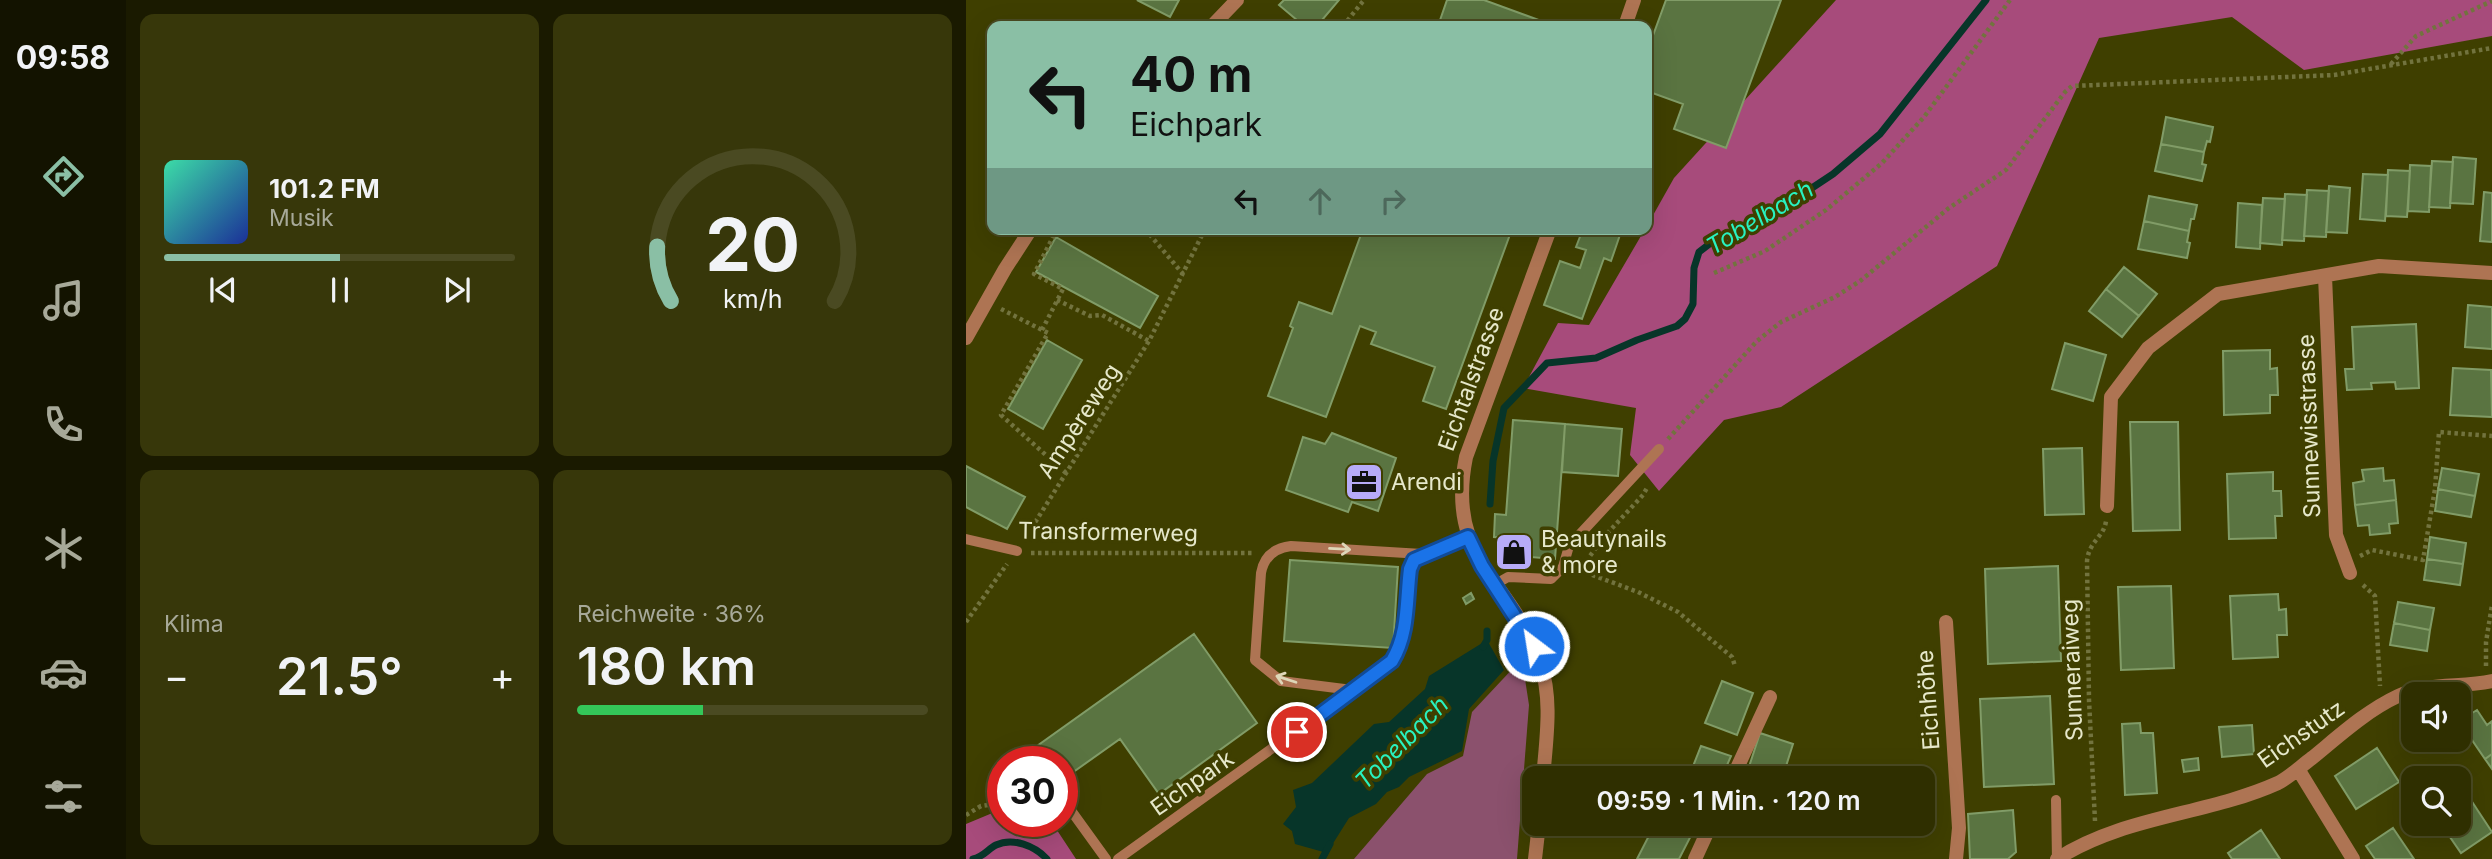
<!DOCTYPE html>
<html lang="de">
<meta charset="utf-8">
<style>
:root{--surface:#2f2f00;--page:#37370a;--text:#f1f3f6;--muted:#a7a999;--line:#4a4a22;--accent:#8abfa5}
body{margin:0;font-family:Inter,sans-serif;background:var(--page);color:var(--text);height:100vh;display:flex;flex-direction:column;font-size:26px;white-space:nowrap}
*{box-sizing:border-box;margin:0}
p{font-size:23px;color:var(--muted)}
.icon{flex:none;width:38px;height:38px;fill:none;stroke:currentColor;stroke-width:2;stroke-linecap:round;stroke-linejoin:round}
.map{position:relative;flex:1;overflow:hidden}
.panel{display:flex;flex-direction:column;gap:14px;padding:14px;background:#1a1a00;width:840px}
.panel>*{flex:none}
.banner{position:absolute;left:21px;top:21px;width:665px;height:214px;border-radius:14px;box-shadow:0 7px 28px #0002,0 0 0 2px var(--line);background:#8abfa5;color:#111;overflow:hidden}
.tools{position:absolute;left:1435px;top:682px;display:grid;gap:14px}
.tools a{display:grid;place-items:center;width:70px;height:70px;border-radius:14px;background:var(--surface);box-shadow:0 7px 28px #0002,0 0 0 2px var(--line);font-size:35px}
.speed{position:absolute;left:21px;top:746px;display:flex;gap:14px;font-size:35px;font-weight:700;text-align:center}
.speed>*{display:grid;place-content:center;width:91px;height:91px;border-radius:50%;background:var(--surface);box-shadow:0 7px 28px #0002,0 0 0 2px var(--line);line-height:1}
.speed .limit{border:10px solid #d22;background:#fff;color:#111}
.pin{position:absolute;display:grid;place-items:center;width:60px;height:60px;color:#fff;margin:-30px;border:4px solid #fff;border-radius:50%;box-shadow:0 2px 7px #0007}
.me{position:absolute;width:77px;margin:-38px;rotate:329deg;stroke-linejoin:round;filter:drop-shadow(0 0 5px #0008)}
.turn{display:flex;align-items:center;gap:24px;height:147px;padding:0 28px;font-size:32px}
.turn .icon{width:91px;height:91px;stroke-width:2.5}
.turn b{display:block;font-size:49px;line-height:60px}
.lanes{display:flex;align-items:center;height:66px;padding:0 28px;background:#0003;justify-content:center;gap:35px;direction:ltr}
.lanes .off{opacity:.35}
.big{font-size:52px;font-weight:600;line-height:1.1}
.panel .card{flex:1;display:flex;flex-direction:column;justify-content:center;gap:10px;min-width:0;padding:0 24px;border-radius:14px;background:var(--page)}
.panel .dial{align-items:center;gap:0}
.dial svg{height:182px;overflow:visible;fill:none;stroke:var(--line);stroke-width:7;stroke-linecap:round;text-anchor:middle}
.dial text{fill:var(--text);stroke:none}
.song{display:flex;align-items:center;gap:21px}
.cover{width:84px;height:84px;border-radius:10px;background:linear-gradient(135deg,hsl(160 70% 55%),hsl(230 70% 35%))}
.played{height:7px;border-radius:4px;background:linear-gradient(90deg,var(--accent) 50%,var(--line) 50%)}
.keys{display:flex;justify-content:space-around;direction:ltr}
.heat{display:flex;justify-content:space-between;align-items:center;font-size:38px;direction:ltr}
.charge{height:10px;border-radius:5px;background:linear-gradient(90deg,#34c759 36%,var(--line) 0)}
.panel .tiles{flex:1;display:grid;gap:14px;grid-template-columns:repeat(2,1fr)}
.trip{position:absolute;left:556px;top:766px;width:413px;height:70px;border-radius:14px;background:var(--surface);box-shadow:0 7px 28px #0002,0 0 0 2px var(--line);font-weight:600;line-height:70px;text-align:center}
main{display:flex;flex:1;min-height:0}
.tab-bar{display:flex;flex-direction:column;width:126px;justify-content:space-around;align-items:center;background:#131300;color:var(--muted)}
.tab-bar .icon{width:49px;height:49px}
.tab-bar .on{color:var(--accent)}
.tab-bar b{font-size:32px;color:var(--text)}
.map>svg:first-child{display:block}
</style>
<main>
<nav class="tab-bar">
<b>09:58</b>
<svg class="icon on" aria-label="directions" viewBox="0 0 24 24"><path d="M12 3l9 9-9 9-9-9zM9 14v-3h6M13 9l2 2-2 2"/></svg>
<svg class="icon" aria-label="music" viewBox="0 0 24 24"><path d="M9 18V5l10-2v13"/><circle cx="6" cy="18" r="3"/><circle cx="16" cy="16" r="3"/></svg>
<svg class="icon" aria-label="phone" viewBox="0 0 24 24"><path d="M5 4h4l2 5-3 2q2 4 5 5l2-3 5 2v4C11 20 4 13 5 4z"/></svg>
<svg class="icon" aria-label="climate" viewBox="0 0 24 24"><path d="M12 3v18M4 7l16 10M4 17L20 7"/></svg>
<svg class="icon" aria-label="car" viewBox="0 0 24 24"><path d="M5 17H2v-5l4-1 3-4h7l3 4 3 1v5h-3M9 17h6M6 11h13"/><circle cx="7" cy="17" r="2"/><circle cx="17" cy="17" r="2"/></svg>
<svg class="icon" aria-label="filters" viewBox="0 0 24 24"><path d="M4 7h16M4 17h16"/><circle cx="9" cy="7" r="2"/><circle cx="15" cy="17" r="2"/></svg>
</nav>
<section class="panel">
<div class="tiles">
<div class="card">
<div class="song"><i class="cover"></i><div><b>101.2 FM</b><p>Musik</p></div></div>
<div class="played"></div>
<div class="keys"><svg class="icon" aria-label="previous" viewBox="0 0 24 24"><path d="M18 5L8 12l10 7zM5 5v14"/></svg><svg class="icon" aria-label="pause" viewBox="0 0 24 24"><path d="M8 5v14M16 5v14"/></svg><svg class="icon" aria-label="next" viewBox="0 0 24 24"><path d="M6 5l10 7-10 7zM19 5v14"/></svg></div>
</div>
<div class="card dial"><svg viewBox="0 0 100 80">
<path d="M14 69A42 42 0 1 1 86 69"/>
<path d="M14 69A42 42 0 0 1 8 45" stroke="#8abfa5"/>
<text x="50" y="56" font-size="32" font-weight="700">20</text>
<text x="50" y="72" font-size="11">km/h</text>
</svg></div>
<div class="card"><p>Klima</p>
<div class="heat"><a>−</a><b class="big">21.5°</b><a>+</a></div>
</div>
<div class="card"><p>Reichweite · 36%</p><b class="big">180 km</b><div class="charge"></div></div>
</div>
</section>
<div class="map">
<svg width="1526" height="859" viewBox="0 0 1526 859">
<rect width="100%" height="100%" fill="#3f3f00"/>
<path fill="#8b516d" d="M551,664l8,15 4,26 -12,154h-163l73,-85 36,-18 9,-44z"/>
<path fill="#a74b7b" d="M870,0h656v36l-188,34 -72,-53 -133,21 -102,228 -216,141 -57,13 -65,71 -29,-36 6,-47 -113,-20 35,-65 31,2 56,-96h2v-3l27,-48z
M36,809l1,12h48l25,38h-110v-35z"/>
<path fill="#073529" d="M521,640l17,30 -35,39 -7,42 -53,26 -10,10 -12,5 -11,12 -27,14 -22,35 -32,-9 -3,-13 -9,-7 13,-17 -3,-17 19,-7 62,-59 15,-2 36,-33 4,-13z"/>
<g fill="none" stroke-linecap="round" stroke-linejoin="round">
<path stroke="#073529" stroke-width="7" d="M524,504l3,-43 11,-53 43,-45 49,-5 41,-18 40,-14 8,-7 8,-15 1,-36 5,-16 13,-10 44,-17 77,-51 47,-40 106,-134
M517,647l4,-7v-9
M7,859c10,-2 15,-10 23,-14 17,-8 39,1 51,14
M356,859l8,-15"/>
</g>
<path fill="#5a7441" stroke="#819c67" stroke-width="2" d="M171,0h42l-9,17z
M318,0h55l-22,26h-13l-25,-21z
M481,0h37l71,26h-117z
M700,0h115l-55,148 -52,-19 9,-25 -36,-13v-39z
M1200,117l47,10 -3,15 -3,-1 -3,11 -43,-8z
M1195,144l43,8 -2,12 4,1 -4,16 -47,-10z
M1487,157l23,2 -3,45 -23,-1z
M1466,161l21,1 -3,46 -21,-1z
M1444,165l21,1 -2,46 -21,-1z
M1422,170l22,1 -3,46 -21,-1z
M1397,174l25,1 -3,46 -25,-2z
M1363,186l21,2 -3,45 -21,-1z
M1341,190l22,1 -3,46 -22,-1z
M1518,192l8,1v49l-12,-1z
M1319,194l22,1 -3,46 -22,-1z
M1183,196l48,9 -3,14h-3l-2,12 -45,-10z
M1297,198l22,1 -3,46 -22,-2z
M1272,203l24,2 -2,44 -24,-2z
M1178,221l45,10 -2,11 3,1 -3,15 -49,-9z
M397,229h149l-66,180 -23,-8 12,-34 -64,-23 5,-12 -16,-6 -34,91 -58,-21 25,-68 -3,-2 9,-24 33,12z
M617,229h39l-11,32 -7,-3 -22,61 -38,-14 16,-44 20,7 6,-18 -10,-3z
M90,237l102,59 -18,32 -104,-56z
M1158,267l33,27 -18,22 -33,-27z
M1140,289l33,27 -17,21 -33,-26z
M1502,305l24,2v42l-27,-2z
M1450,324l3,64 -23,1 -1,-7 -24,1 1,6 -25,1 -2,-21h9l-2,-42z
M81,340l35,20 -39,69 -35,-20z
M1099,343l41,12 -13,46 -41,-12z
M1304,350v19l7,-1 1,27h-8v18l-46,2 -1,-64z
M1487,368l38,2 1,47 -42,-2z
M547,420l52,4 -10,135 -51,-4 1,-17 -11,-1 1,-23 11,1z
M1164,422h48l2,108 -47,1z
M599,424l57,5 -4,47 -56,-4z
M366,433l64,25 -18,53 -26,-9 -4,10 -62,-22 17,-53 22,7z
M1116,448l2,66 -39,1 -2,-66z
M0,466l59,31 -18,32 -41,-22z
M1417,468l1,13 10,-1 2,20 -41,5 -2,-22 11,-2 -2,-11z
M1476,468l37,6 -4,22 -37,-7z
M1307,472v19h8l1,25h-7l1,22 -47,1 -2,-65z
M1472,489l37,7 -4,21 -36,-6z
M1430,500l2,23 -9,1 1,9 -20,2 -1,-10 -11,1 -3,-21z
M1464,537l36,6 -3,21 -36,-5z
M1461,559l36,5 -3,21 -36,-5z
M324,560l108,7 -5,81 -109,-7z
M1092,566l3,95 -73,3 -3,-95z
M1205,586l3,82 -53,2 -3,-83z
M505,593l3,6 -8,5 -3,-6z
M1312,594l1,16 7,-1 1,26h-10l1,22 -45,2 -3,-63z
M1432,602l36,6 -4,22 -36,-7z
M1428,623l36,7 -3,21 -37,-6z
M228,634l63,89 -98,71 -39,-55 -58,41v-19h-35l-4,-5z
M756,681l31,12 -16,42 -32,-12z
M1084,696l4,88 -70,3 -4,-88z
M1511,710l10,15 5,-4v33l-7,5 -26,-38z
M1174,723l1,10h12l4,60 -32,2 -3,-71z
M1286,725l2,29 -32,3 -3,-30z
M794,733l33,11 -11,35h-37z
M735,746l30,10 -10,23h-33z
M1411,748l22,34 -43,27 -21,-33z
M1526,754v15l-7,-10z
M1232,758l1,12 -15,2 -2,-12z
M1497,788l29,44 -31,21 -20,-29h18v-33z
M1047,810l3,42 -8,7h-38l-2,-45z
M689,824h42l-18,35h-42z
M1427,828l21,31h-39l-9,-13z
M1295,830l19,29h-48l-4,-6z"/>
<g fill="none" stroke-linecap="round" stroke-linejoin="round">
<path stroke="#72733e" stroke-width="4.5" stroke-dasharray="3.5 3.5" stroke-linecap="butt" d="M377,26l21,-26
M1425,64l25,-28 76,-35
M179,229l38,45
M748,273l51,-22 61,-41 56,-47 42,-46 86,-117
M91,300l33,16 12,-1 47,26
M35,309l47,24 -47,82 65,58
M76,330l21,-41 -29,-15 20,-39 12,-6
M702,439l89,-98 24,-19 54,-25 25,-16 89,-73 57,-38 59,-78 7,-6 262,-11 158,-27
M58,540l125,-199 56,-112
M65,553h223
M1394,556l12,-6 51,10 12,-71 4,-57 53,4
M616,567l21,-29 40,-43 4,-7
M613,570l59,22 40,20 54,45 3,9
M1397,585l12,11 5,90
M0,622l41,-58
M1520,666v-24l6,-37
M0,815l15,-9 22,-3
M1129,821l-6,-121 -2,-139c2,-20 17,-24 19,-40"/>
<path stroke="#ae7453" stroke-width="10" d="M0,539l51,12
M528,585l14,-8 43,2 12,-12 6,-21 90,-97
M386,690l-71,-9 -26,-21 6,-87c3,-17 14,-25 30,-27l131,8
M96,798l44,61
M1090,800l1,59
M152,859l269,-193c25,-24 20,-66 23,-97l4,-9 54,-24"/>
<path stroke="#ae7453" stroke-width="14" d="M246,26l25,-26
M659,26l9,-26
M1359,276l11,259 14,38
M0,338l39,-69 26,-40
M1141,506l4,-109 37,-49 70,-54 161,-28 113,7
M980,622l13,206 -3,31
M1332,769l55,90
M577,779c3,-39 10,-79 -3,-117 -28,-82 -95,-101 -74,-205l84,-228
M766,779l38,-82
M569,859l4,-35
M729,859l16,-35
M1091,859c66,-43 150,-44 221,-76 12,-6 23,-17 34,-25 27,-22 54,-47 86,-62 30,-14 63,-8 94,-15"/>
</g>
<defs><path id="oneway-shaft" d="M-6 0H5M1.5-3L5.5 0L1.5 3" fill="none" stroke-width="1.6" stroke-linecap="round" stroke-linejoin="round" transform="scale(1.75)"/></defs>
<g stroke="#ded7b8">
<use href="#oneway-shaft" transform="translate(374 549) rotate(3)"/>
<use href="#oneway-shaft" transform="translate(320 679) rotate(-162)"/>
</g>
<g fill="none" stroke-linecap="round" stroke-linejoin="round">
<defs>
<path id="route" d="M331,732l95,-71c17,-28 14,-61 18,-92l4,-9 54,-23 14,29 52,80"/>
</defs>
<use href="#route" stroke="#114b97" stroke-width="18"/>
<use href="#route" stroke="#1a73e8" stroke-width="12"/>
</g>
<defs>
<symbol id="office-square" viewBox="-11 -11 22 22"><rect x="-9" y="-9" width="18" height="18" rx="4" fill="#b7abf8" stroke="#3f3f00"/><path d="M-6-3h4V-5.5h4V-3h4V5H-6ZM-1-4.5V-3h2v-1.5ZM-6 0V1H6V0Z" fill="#111"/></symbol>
<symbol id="shop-square" viewBox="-11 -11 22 22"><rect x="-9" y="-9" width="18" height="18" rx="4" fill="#b7abf8" stroke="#3f3f00"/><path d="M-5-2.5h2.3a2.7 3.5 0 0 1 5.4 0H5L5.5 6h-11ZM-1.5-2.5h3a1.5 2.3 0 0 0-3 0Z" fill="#111"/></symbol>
</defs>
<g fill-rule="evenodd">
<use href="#office-square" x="376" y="460" width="44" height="44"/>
<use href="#shop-square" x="526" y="530" width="44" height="44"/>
</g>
<g text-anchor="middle" stroke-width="7" stroke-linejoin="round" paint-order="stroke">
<g font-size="23" fill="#e6e8ca" stroke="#3f3f00">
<text transform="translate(505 379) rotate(-70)" y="8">Eichtalstrasse</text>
<text transform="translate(113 421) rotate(-57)" y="8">Ampèreweg</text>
<text transform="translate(1343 426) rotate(-92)" y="8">Sunnewisstrasse</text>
<text transform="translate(142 532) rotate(1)" y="8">Transformerweg</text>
<text transform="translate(1106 670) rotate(-92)" y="8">Sunneraiweg</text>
<text transform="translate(962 700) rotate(-94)" y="8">Eichhöhe</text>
<text transform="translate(1335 734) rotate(-35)" y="8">Eichstutz</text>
<text transform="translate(226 783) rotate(-35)" y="8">Eichpark</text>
</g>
<g font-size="23" fill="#e6e8ca" stroke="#3f3f00" text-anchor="start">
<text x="425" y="490">Arendi</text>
<text x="575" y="547">Beautynails<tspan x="575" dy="26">&amp; more</tspan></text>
</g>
<g font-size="24" font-style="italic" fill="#28f2c0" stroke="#3f3f00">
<text transform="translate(794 218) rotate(-31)" y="8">Tobelbach</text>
<text transform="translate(436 743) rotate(-45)" y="8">Tobelbach</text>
</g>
</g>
</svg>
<div class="tools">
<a><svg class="icon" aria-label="sound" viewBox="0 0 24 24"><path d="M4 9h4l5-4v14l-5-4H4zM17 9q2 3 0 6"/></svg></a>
<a><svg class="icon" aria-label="search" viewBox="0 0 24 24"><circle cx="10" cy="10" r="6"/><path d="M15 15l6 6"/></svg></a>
</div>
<div class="speed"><div class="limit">30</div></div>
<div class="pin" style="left:331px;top:732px;background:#d93025"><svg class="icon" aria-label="arrive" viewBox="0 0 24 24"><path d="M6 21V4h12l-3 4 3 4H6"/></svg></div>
<svg class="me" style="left:568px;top:646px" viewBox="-20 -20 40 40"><circle r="17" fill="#1a73e8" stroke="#fff" stroke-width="3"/><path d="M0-11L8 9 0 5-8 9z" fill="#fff"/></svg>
<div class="trip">09:59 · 1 Min. · 120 m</div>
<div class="banner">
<div class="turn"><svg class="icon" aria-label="left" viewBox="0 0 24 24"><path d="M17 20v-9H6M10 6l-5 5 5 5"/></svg><div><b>40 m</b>Eichpark</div></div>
<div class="lanes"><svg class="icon" aria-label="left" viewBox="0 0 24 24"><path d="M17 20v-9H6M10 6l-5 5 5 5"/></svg><svg class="icon off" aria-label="ahead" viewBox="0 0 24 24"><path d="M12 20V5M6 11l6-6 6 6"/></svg><svg class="icon off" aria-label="right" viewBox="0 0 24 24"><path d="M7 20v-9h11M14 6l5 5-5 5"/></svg></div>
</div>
</div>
</main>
